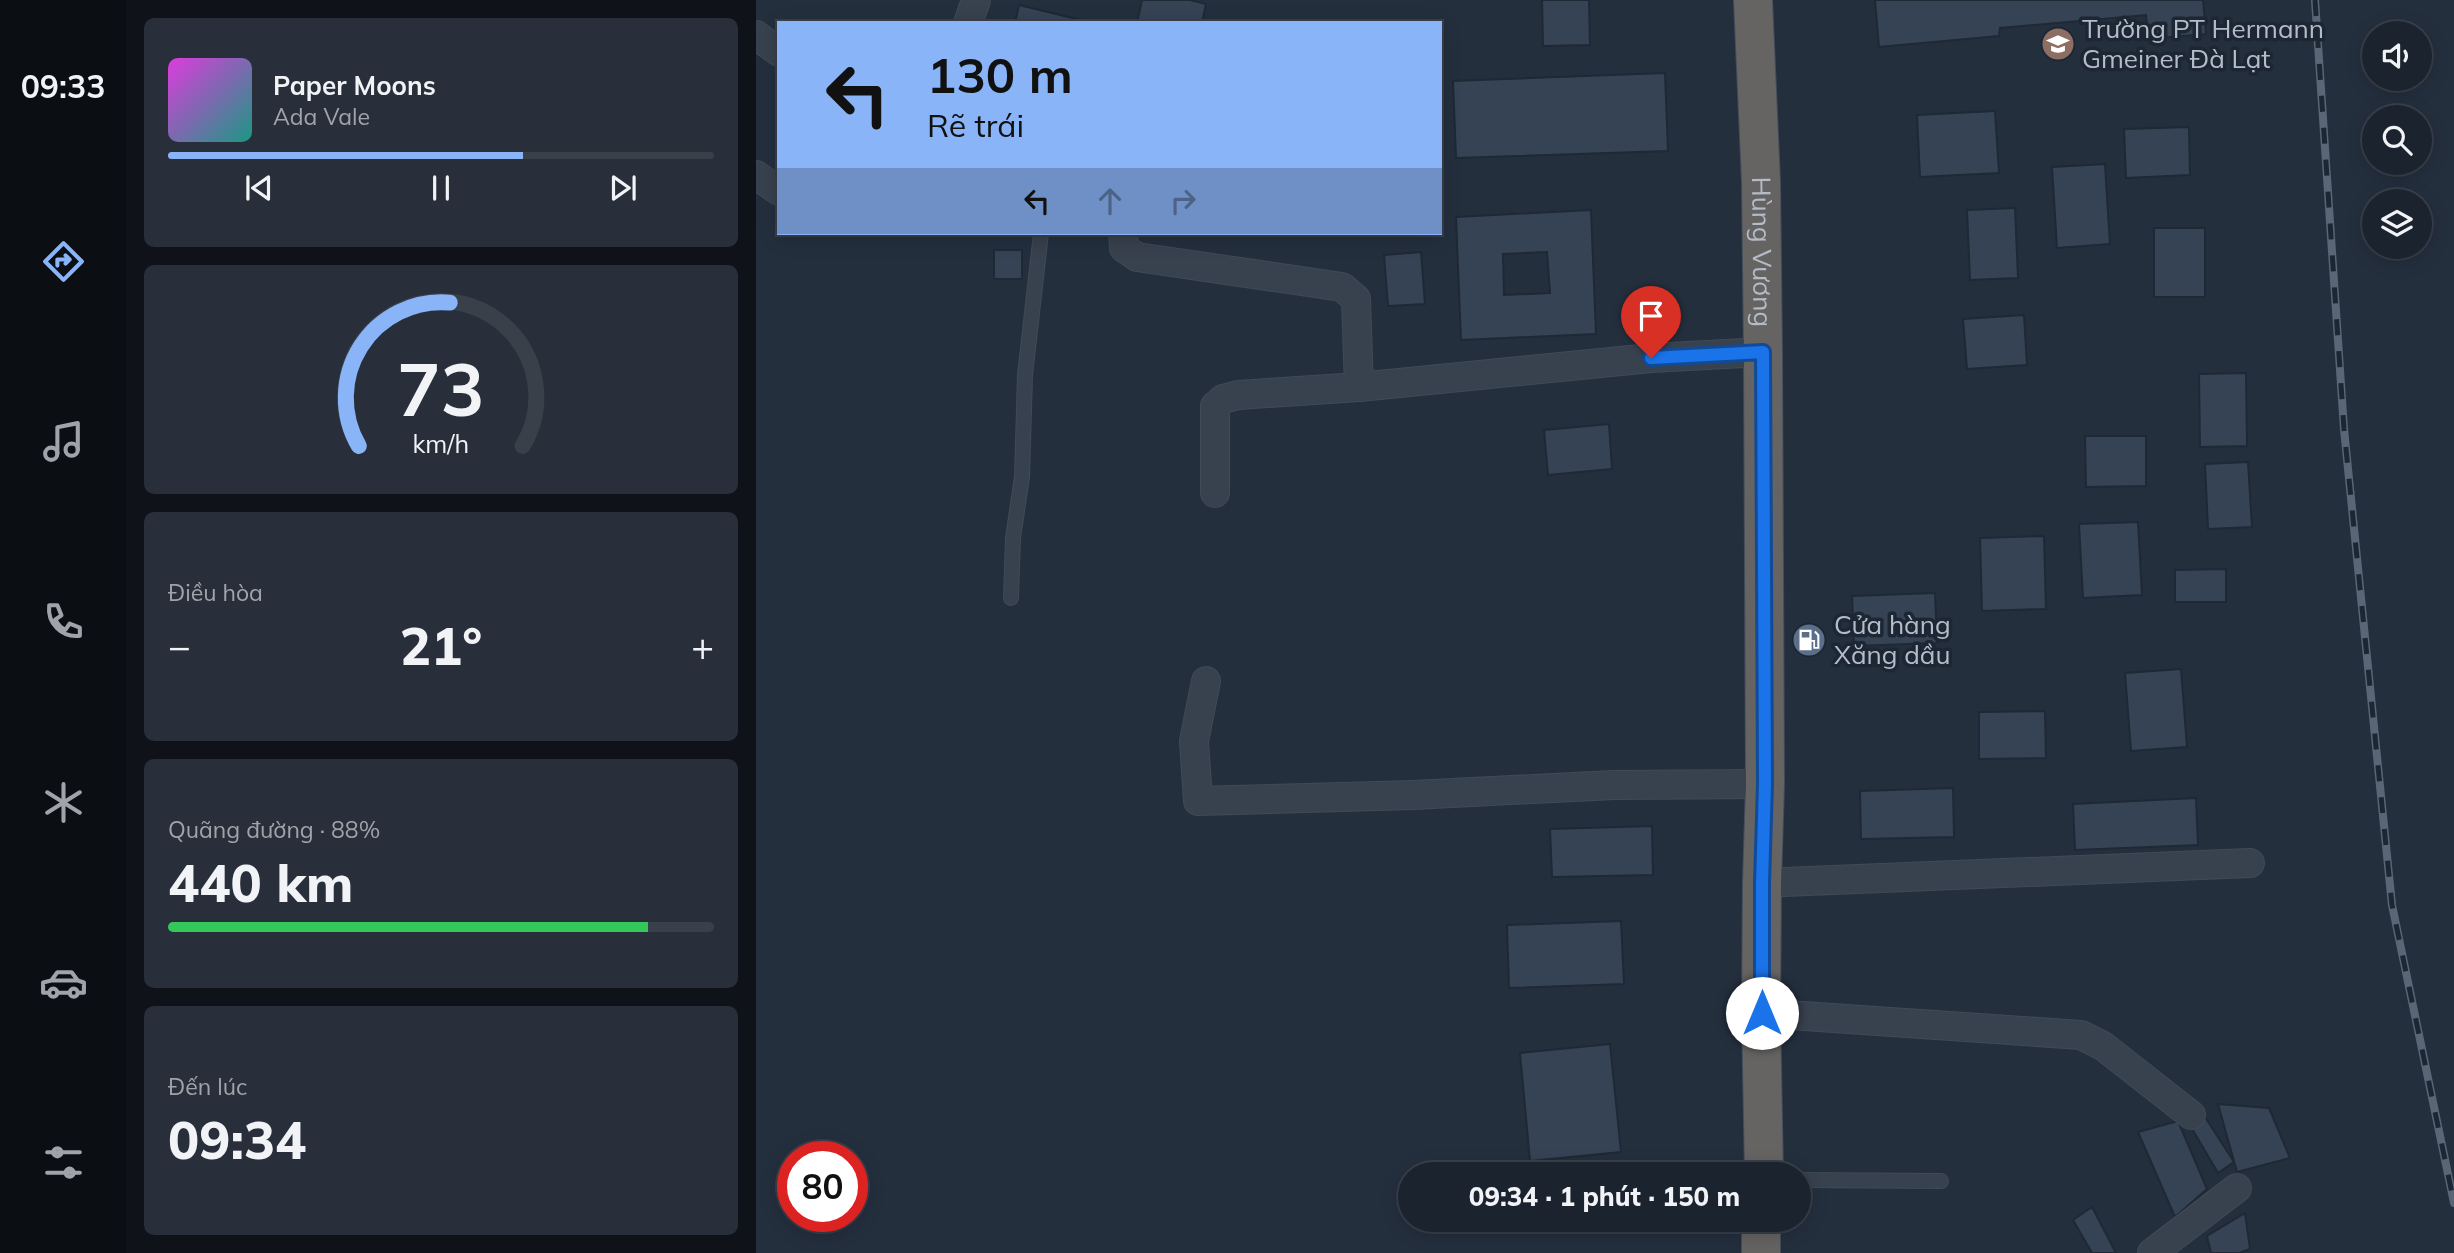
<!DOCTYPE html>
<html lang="vi">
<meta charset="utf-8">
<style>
:root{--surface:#1b232e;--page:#282f3a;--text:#f1f3f6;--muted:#a0a4aa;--line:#39404a;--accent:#8ab4f8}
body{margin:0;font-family:Mulish,sans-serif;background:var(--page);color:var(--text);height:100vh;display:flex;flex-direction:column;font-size:26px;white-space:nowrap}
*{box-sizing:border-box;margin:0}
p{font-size:23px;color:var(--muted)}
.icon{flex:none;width:38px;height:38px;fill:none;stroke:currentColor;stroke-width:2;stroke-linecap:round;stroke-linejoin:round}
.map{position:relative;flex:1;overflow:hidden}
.panel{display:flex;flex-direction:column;gap:18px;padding:18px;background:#0f1319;width:630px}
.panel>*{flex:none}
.banner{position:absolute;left:21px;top:21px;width:665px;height:214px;border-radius:0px;box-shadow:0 4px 18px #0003,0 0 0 2px var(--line);background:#8ab4f8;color:#111;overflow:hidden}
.controls{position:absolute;left:1606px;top:21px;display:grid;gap:14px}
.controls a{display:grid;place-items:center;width:70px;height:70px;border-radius:50%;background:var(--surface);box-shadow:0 4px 18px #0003,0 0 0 2px var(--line);font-size:35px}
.speed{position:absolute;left:21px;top:1141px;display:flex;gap:14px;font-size:35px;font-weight:700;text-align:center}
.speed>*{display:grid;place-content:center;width:91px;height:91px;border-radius:50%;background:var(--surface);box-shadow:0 4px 18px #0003,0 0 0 2px var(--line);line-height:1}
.speed .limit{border:10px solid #d22;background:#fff;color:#111}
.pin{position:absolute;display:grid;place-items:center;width:60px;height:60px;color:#fff;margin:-72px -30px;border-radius:50% 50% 50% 0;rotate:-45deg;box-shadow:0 0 7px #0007}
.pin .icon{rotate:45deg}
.me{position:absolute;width:77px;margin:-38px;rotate:0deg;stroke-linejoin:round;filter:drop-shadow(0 0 5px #0008)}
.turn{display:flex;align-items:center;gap:24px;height:147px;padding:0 35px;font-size:32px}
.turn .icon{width:91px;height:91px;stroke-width:2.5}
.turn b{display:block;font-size:49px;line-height:60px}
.lanes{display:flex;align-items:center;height:66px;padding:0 35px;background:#0003;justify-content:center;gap:35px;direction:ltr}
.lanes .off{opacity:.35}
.big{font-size:52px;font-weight:800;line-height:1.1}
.panel .tile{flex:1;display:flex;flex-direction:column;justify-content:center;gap:10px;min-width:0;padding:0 24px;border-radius:10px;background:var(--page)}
.panel .dial{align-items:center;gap:0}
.dial svg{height:182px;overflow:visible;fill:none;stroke:var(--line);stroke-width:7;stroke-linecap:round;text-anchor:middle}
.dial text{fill:var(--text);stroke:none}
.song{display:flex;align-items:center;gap:21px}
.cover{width:84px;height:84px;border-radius:10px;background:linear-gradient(135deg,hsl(300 70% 55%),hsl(170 70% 35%))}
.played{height:7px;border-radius:4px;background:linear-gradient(90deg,var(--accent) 65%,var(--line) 65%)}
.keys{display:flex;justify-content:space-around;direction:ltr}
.heat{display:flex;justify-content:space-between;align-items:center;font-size:38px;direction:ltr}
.charge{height:10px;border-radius:5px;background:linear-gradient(90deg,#34c759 88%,var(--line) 0)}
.trip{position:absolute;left:642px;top:1162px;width:413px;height:70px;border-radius:35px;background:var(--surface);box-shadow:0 4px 18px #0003,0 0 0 2px var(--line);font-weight:800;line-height:70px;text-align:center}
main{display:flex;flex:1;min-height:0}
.menu{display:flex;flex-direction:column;width:126px;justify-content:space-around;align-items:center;background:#0b0e12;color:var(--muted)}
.menu .icon{width:49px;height:49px}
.menu .current{color:var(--accent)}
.menu b{font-size:32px;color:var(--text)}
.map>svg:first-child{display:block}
</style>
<main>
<nav class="menu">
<b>09:33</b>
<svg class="icon current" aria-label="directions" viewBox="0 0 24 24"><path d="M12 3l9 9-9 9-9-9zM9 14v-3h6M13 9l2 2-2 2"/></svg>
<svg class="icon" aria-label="music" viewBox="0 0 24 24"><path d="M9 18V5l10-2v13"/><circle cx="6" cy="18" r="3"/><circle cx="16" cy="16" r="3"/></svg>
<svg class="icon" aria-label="phone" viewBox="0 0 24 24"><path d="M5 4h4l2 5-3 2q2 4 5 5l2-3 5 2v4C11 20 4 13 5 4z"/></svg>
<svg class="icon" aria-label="climate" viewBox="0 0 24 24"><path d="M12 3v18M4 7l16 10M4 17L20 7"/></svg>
<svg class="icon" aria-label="car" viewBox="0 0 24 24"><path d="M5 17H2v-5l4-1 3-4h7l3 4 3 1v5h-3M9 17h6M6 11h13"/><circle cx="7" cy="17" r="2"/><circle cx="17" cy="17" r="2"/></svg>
<svg class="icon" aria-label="filters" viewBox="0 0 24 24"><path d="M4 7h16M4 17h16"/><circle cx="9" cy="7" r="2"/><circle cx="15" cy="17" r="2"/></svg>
</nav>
<section class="panel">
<div class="tile">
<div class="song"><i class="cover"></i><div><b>Paper Moons</b><p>Ada Vale</p></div></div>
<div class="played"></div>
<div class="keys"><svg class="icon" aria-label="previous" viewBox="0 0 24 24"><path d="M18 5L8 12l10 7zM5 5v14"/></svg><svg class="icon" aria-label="pause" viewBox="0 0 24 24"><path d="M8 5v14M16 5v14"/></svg><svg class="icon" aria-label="next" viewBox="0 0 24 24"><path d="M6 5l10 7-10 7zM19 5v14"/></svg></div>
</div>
<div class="tile dial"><svg viewBox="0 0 100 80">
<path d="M14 69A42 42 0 1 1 86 69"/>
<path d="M14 69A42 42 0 0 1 54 6" stroke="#8ab4f8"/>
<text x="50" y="56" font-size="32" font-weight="700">73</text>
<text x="50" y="72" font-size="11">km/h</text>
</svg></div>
<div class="tile"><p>Điều hòa</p>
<div class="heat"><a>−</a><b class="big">21°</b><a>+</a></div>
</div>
<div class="tile"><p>Quãng đường · 88%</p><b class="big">440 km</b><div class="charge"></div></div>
<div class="tile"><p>Đến lúc</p><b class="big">09:34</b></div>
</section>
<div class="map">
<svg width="1698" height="1253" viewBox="0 0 1698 1253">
<rect width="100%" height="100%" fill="#242f3e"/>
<path fill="#364354" stroke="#1f2835" stroke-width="2" fill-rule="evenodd" d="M386,0h48l16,4 -4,19h-65z
M786,0h47l1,45 -47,1z
M1119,0h328l3,34 -58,5 -2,-24 -146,13 -1,8 -120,11z
M263,5l74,18h-78z
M909,73l3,78 -212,7 -3,-77z
M1239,111l4,62 -79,4 -3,-62z
M1433,127l1,48 -64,3 -2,-49z
M1349,164l5,80 -53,4 -5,-81z
M1259,208l3,70 -48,2 -3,-70z
M835,210l5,124 -135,6 -5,-123zM791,252l3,41 -46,2 -1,-41z
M1398,228h51v69h-51z
M238,250h28v29h-28z
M665,252l4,52 -37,2 -4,-51z
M1268,315l3,50 -60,4 -4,-50z
M1490,373l1,73 -47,1 -1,-73z
M853,424l3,45 -64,6 -4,-45z
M1329,436h61v50l-60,1z
M1492,462l4,65 -44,2 -3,-65z
M1382,522l4,73 -59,3 -4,-74z
M1288,536l2,73 -64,2 -2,-73z
M1470,569v33h-51v-32z
M1179,593l2,50 -83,3 -2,-50z
M1425,669l6,78 -56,4 -6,-78z
M1289,711l1,47 -67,1v-47z
M1197,788l1,49 -93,2 -1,-48z
M1440,798l2,47 -123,5 -2,-46z
M896,826l1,49 -101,2 -2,-48z
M865,921l3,63 -115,4 -2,-63z
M854,1044l11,108 -91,9 -10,-108z
M1462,1104l51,4 21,50 -53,14z
M1447,1114l31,48 -16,11 -27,-46z
M1422,1121l29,68 -32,28 -37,-85z
M1336,1207l24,46h-24l-19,-33z
M1489,1213l5,36 -11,4h-28l-4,-17z"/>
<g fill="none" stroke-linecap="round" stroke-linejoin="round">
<defs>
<path id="service" d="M255,598l2,-60 9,-61 3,-102 16,-142
M1043,1180l142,1"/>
<path id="minor" d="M212,23l8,-23
M0,35l23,17
M0,175l23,16
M367,233l1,15 13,9 205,30 14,12 3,88
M459,493v-87l8,-7 15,-4 121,-8 292,-29 112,-6
M450,681l-12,60 4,60 215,-6 200,-10 152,-1
M1006,883l488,-20
M1005,1013l320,22 22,11 88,69
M1396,1253l85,-65"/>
<g id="trunk">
<path id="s1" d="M997,0l8,182 2,170 2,432 -3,99 -1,130 3,161"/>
<path d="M1005,1253v-33"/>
</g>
</defs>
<use href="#service" stroke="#414a57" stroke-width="16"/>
<use href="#minor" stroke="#414a57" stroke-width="30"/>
<use href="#trunk" stroke="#434c59" stroke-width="40"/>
<use href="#service" stroke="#38414e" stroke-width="14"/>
<use href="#minor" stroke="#38414e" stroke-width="28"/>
<use href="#trunk" stroke="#656462" stroke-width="38"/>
<defs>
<path id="rail" d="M1559,0l29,429 48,476 62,298"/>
</defs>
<use href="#rail" stroke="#5a6575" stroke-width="8"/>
<use href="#rail" stroke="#1d2633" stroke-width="5" stroke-dasharray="16" stroke-linecap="butt"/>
</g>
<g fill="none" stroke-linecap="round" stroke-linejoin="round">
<defs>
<path id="route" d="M895,358l112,-6 2,432 -3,99v130"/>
</defs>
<use href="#route" stroke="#114b97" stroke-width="18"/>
<use href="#route" stroke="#1a73e8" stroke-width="12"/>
</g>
<defs>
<symbol id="school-disc" viewBox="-11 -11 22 22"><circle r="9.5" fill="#8d6e63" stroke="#1d2633"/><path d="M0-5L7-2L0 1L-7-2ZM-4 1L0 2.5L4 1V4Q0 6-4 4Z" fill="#fff"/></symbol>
<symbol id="fuel-disc" viewBox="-11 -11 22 22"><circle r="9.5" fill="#5c6f8a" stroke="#1d2633"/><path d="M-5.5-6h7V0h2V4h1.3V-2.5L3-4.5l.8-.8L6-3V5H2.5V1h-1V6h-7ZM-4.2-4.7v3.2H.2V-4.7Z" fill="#fff"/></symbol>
</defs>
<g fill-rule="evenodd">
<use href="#school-disc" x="1283" y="25" width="38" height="38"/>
<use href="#fuel-disc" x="1034" y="621" width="38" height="38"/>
</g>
<g text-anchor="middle" stroke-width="7" stroke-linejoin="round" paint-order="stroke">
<g font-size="26" fill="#b4bcc9" stroke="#1d2633" text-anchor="start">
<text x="1326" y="38">Trường PT Hermann<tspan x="1326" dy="30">Gmeiner Đà Lạt</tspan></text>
<text x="1078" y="634">Cửa hàng<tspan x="1078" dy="30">Xăng dầu</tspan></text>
</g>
<g font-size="26" fill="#b4bcc9" stroke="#1d2633">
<text dy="9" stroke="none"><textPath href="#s1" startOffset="252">Hùng Vương</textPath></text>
</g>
</g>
</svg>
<div class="controls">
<a><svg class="icon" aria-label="sound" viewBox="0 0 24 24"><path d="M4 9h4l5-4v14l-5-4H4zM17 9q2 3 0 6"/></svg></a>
<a><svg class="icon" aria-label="search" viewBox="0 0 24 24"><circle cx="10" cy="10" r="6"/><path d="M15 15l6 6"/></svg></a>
<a><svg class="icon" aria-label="layers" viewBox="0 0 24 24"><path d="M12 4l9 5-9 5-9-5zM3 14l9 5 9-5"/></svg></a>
</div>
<div class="speed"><div class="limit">80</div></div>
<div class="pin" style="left:895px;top:358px;background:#d93025"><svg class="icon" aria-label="arrive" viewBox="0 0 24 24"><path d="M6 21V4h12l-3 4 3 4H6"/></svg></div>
<svg class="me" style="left:1006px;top:1013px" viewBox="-20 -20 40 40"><circle r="19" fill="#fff"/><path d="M0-13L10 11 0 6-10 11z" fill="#1a73e8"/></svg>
<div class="trip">09:34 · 1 phút · 150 m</div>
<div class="banner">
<div class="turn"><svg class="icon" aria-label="left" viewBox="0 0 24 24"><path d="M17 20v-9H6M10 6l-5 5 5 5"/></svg><div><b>130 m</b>Rẽ trái</div></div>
<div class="lanes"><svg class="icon" aria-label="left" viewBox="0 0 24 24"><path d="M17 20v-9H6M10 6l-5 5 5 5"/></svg><svg class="icon off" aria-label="ahead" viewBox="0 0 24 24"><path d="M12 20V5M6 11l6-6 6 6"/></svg><svg class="icon off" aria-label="right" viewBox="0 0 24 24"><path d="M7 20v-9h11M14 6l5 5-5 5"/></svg></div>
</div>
</div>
</main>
